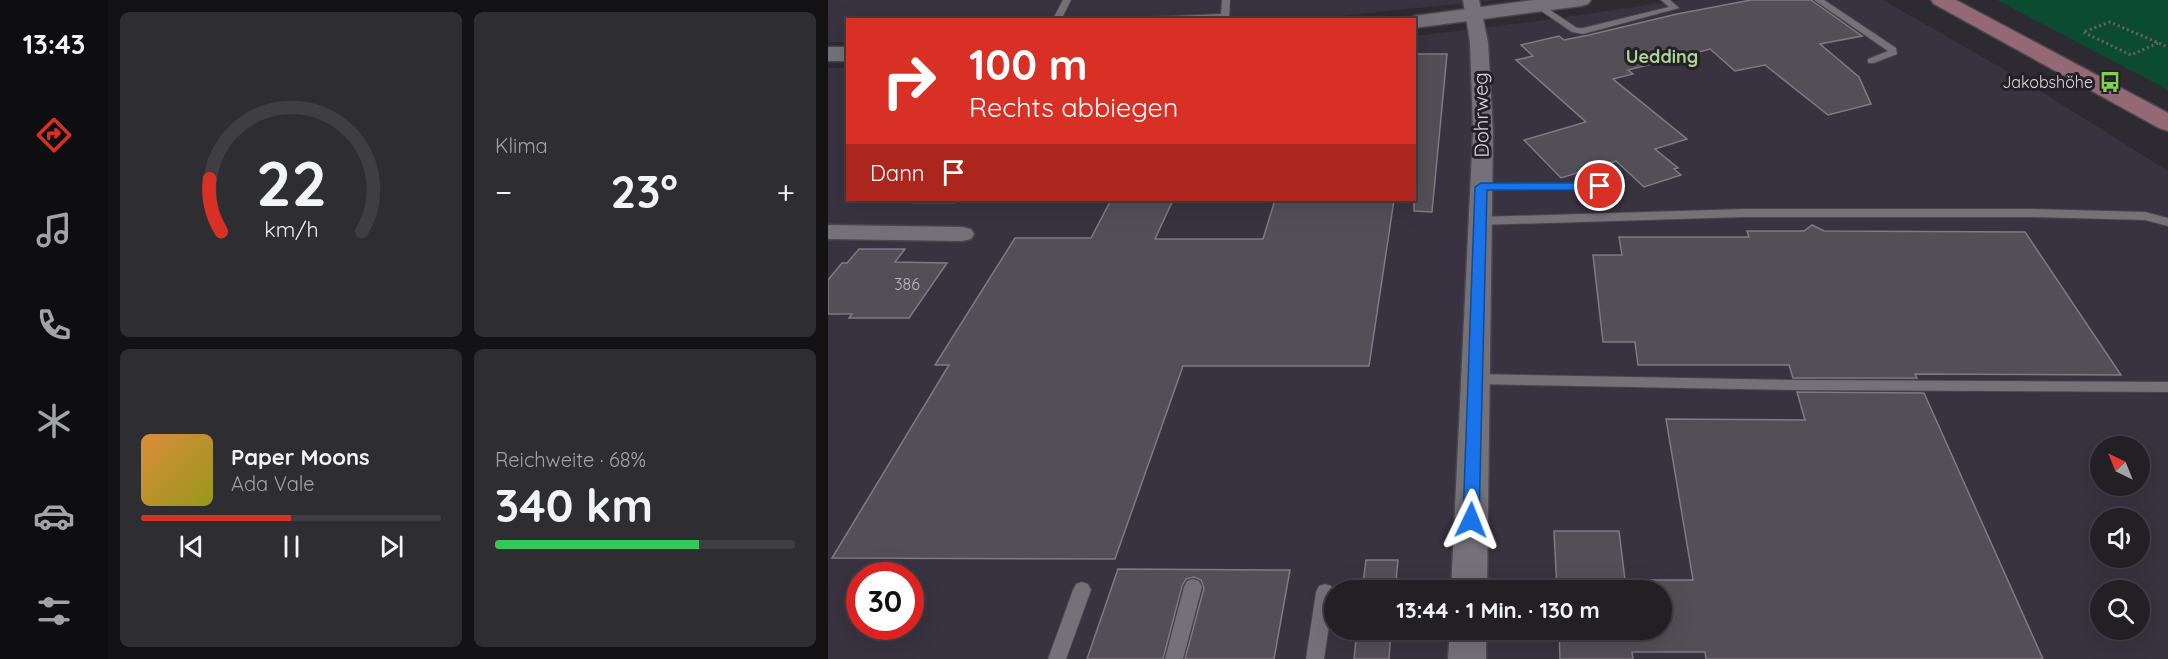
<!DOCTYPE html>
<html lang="de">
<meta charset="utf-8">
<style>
:root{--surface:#222025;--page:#2e2d32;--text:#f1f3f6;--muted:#a2a3a7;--line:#3f3e42;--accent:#d93025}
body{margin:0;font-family:Quicksand,sans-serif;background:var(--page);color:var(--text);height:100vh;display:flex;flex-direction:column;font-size:22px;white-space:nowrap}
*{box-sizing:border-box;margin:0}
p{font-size:20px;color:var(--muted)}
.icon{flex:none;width:33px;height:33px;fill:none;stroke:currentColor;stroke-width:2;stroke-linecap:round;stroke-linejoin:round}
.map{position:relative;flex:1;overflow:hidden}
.drawer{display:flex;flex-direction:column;gap:12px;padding:12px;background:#131214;width:720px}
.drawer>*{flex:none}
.banner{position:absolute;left:18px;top:18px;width:570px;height:183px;border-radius:0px;box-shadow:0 6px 24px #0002,0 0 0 2px var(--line);background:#d93025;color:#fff;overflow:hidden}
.needle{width:39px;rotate:317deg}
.fabs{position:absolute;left:1262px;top:436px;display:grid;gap:12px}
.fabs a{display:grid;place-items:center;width:60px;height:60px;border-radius:50%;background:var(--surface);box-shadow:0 6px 24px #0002,0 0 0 2px var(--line);font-size:30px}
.speed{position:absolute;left:18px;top:562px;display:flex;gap:12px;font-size:30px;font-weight:700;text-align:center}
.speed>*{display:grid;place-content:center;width:78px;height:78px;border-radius:50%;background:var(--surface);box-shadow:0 6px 24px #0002,0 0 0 2px var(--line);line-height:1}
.speed .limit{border:9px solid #d22;background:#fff;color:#111}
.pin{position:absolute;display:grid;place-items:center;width:51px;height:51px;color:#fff;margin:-26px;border:3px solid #fff;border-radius:50%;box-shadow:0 2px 6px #0007}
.me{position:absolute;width:66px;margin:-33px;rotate:2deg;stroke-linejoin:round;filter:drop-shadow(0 0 4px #0008)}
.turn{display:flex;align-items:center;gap:21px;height:126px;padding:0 24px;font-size:27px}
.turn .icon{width:78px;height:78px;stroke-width:2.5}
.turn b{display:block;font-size:42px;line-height:51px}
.then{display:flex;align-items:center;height:57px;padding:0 24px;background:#0003;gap:12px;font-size:22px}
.big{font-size:45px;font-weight:800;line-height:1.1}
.drawer .card{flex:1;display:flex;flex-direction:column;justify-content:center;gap:9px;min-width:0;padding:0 21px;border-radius:9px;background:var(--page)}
.drawer .dial{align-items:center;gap:0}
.dial svg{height:156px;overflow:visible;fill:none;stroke:var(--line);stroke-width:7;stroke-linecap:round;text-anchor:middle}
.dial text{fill:var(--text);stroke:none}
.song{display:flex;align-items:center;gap:18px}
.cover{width:72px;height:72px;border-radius:9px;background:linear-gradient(135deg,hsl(30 70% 55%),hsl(60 70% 35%))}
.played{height:6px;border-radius:3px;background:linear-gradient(90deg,var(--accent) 50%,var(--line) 50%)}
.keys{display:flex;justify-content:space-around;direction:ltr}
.heat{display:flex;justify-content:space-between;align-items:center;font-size:33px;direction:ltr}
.charge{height:9px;border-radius:4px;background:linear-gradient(90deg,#34c759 68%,var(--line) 0)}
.drawer .tiles{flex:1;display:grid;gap:12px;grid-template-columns:repeat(2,1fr)}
.trip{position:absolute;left:496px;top:580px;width:348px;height:60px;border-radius:30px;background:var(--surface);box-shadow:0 6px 24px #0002,0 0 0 2px var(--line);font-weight:800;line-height:60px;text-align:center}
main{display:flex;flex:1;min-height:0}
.menu{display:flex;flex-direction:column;width:108px;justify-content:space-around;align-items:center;background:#0e0d0f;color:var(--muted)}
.menu .icon{width:42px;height:42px}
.menu .active{color:var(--accent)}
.menu b{font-size:27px;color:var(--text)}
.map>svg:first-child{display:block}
</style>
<main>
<nav class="menu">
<b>13:43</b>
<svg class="icon active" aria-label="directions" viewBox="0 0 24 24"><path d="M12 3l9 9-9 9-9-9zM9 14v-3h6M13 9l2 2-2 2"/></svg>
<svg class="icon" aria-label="music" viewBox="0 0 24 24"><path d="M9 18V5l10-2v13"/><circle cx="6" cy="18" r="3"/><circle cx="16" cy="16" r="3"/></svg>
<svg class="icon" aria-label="phone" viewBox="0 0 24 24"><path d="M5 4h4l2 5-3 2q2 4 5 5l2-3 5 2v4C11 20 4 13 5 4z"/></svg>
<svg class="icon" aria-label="climate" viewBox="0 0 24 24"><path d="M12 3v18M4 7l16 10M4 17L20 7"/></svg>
<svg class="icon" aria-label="car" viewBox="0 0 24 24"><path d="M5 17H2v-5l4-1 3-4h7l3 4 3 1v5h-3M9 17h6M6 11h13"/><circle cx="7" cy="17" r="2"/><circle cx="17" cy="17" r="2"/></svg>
<svg class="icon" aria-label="filters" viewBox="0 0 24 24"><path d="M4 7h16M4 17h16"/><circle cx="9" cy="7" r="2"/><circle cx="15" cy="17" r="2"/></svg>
</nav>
<section class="drawer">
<div class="tiles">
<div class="card dial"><svg viewBox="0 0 100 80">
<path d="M14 69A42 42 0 1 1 86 69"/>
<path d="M14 69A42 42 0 0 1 8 42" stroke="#d93025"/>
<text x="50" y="56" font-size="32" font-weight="700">22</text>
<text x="50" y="72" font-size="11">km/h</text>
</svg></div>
<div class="card"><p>Klima</p>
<div class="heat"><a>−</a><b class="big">23°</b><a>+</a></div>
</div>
<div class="card">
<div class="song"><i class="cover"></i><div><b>Paper Moons</b><p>Ada Vale</p></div></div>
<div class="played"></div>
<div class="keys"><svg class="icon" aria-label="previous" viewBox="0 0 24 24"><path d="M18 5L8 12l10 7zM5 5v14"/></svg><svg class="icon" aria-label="pause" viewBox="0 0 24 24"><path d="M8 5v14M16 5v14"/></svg><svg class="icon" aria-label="next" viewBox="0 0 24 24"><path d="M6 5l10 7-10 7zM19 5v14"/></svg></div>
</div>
<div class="card"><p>Reichweite · 68%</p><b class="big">340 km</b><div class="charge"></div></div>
</div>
</section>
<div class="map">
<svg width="1340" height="659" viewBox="0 0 1340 659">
<rect width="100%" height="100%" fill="#2d2a31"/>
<path fill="#393240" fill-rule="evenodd" d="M0,0h667l-194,20h-453l-1,22h-19z
M853,0h202l148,85 137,86v488h-1340v-591h19l1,132h566l1,-164 124,-15zM1272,447h39v39h-39zM1272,519h39v39h-39zM32,576h50v51h-50zM507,591h327v39h-327zM1272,591h39v39h-39z"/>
<path fill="#0b4b32" d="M1169,0h171v90z"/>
<path fill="#544e56" stroke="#807a82" stroke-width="1.5" d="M923,0h60l51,36 -42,8 39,33 12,27 -43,11 -63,-50 -30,6 -25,-22 -82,21 5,4 -20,5 74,60 -32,10 23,19 -4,1 7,6 -37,12 -28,-26 -55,17 -37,-38 62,-18 -70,-62 17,-4 -12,-11 38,-9 5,4 25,-5 88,-21z
M586,54h33l-15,158 -18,-1z
M283,200h62l-18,39h108l12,-39h119l-25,166h-186l-68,193 -283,-1 117,-193h-14l80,-127h76z
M984,225l12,6 201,1 96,143 -206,-1 2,4h-124l-4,-13h-151l-3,-23h-32l-10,-87h29l-3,-18h130l-2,-6h57z
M31,249h46l-10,13 52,1 -38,55h-60l3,-4h-24v-34l14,-17h5z
M969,392l127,1 119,266h-337l-1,-7h-73l1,7h-73l-1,-29h103v-39h-105l-3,-60h65l6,49h68l-27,-161 139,1z
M538,560h32l-3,31h-33z
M290,569l172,1 -16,89h-89l19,-71 -3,-8 -7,-3 -8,2 -4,7 -19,73h-76z
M529,630h34l-2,29h-35z"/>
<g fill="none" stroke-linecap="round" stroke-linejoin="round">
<defs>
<path id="service" d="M235,0h8l-8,16 3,4h-10l-2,-3z
M394,0h8l-1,20h-83l4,-3 71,-3z
M833,0h9l9,8 -96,26 -11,-2 -38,-26 7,-2 36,24h6l86,-21z
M986,0h10l72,48 1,6 -23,9h-6v-4l20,-8z
M773,183l6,3 -2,2 -124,2 -6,-3 6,-3z
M79,200h54l-6,3h-42z
M916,209h287l114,3 23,6v8l-23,-6 -114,-3h-287l-265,8 -6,-4 6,-4z
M647,374l322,6 371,2v10l-371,-2 -322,-6 -5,-1 -2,-4 2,-4z
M365,579l6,2 3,6 -19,72h-18l19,-72 3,-6z
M254,582l6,2 3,6 -25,69h-18l25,-69 3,-6z
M497,584l6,2 3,6 -10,67h-18l10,-67 3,-6z"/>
<path id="minor" d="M635,0h16l9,42 5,89 -6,460h-36l22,-460 -3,-89z
M0,225l134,2 9,2 3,5 -3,5 -9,2 -134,-2z
M622,630h36v29h-38z"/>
<path id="tertiary" d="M706,0h57l-3,4 -7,2 -167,22v-8h-9l9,-4z
M0,47h20v14h-20z"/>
<path id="secondary" d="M1103,0h25l212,113v18l-9,-3 -225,-124z"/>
</defs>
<use href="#service" stroke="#49464c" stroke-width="2"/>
<use href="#minor" stroke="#49464c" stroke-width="3"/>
<use href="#tertiary" stroke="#49464c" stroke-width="3"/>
<use href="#secondary" stroke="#49464c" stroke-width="3"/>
<path stroke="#656269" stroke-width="3" stroke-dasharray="2 3" stroke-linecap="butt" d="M1330,43l-27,12 -48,-23 27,-10 58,25"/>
<use href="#service" fill="#757179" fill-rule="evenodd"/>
<use href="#minor" fill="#757179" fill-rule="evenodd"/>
<use href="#tertiary" fill="#757179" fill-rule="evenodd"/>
<use href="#secondary" fill="#956875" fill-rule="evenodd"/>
</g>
<path fill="#1a73e8" stroke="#114b97" stroke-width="1.5" d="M653,183h119l6,3 -6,4h-113l-8,330 -2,5 -6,2 -6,-2 -2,-5 12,-333z"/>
<defs>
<symbol id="bus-bare" viewBox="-9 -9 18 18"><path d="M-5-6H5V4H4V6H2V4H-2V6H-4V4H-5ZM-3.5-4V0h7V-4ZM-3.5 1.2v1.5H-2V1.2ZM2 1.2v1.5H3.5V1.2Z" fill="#82d04f" stroke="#232027" stroke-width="2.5" paint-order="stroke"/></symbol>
</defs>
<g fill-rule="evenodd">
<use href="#bus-bare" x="1267" y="67" width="30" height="30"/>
</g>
<g text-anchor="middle" stroke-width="6" stroke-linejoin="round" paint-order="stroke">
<g font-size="16" fill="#dcdadf" stroke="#232027" text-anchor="end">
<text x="1265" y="88">Jakobshöhe</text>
</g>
<g font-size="16" fill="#bab7bd">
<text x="79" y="290">386</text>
</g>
<g font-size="18" font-weight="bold" fill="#acd795" stroke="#232027">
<text x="834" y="63">Uedding</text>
</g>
<g font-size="20" fill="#dcdadf" stroke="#232027">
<text transform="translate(653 115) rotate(-91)" y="7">Dohrweg</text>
</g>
</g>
</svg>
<div class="fabs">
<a><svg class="needle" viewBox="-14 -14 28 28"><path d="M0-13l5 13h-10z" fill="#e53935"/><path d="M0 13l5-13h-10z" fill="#a2a3a7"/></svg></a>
<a><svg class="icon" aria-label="sound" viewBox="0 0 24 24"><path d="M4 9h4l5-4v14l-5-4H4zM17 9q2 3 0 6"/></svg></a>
<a><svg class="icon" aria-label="search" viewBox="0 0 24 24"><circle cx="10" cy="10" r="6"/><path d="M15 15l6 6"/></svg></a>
</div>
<div class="speed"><div class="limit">30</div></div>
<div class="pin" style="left:772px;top:186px;background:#d93025"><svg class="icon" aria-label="arrive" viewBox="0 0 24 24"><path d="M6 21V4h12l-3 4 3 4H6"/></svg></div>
<svg class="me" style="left:643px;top:520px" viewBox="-20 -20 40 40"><path d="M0-17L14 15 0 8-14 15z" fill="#1a73e8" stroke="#fff" stroke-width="4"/></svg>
<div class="trip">13:44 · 1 Min. · 130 m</div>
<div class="banner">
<div class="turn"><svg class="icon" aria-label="right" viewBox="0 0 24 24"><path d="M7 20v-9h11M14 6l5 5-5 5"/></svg><div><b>100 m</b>Rechts abbiegen</div></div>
<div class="then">Dann<svg class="icon" aria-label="arrive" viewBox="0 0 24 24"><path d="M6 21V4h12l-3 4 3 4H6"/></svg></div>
</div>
</div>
</main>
